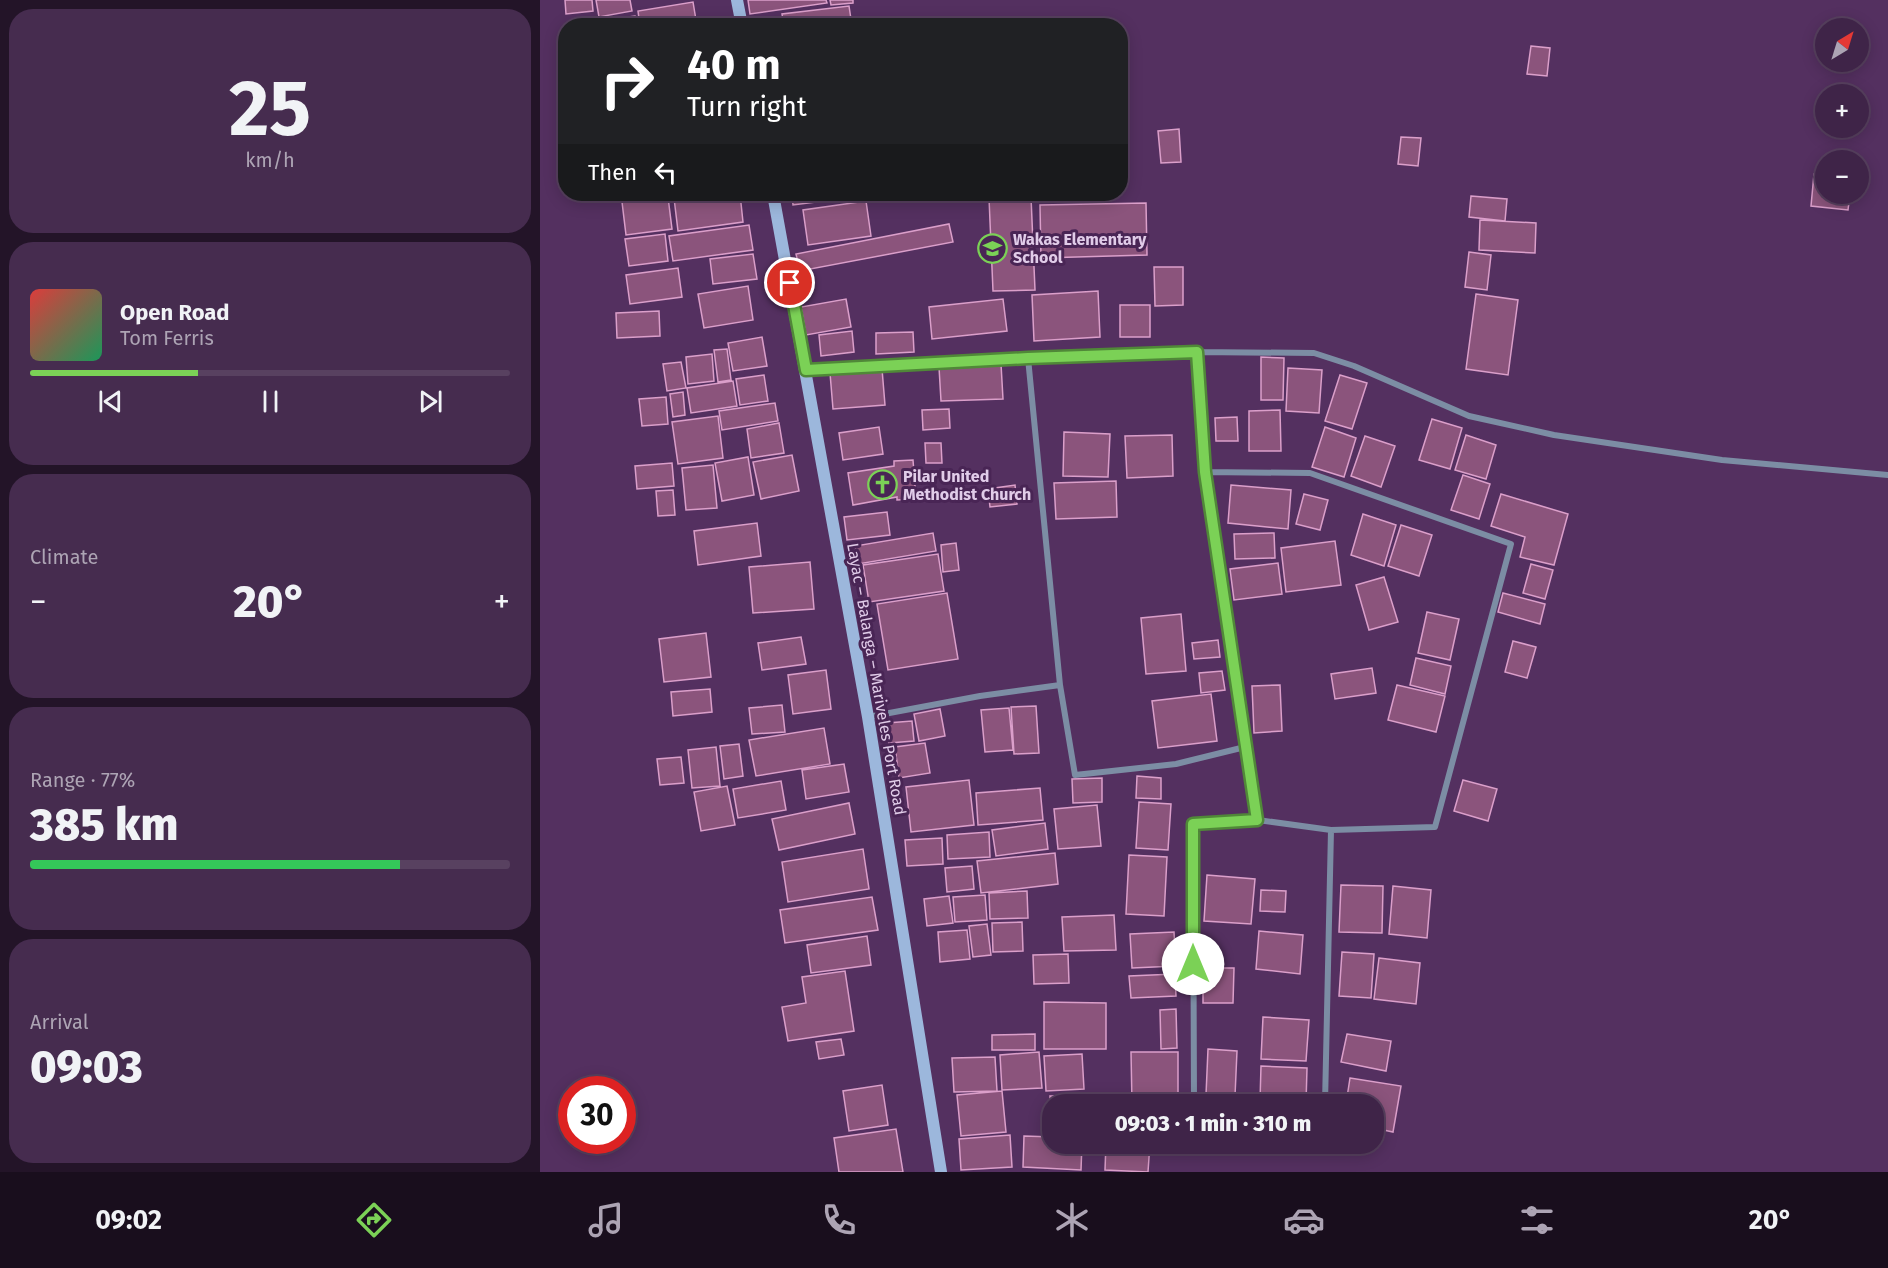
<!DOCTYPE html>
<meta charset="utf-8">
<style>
:root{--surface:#3f2448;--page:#462c4f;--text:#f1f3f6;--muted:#ada4b4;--line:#584160;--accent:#7bd156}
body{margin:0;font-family:"Fira Sans",sans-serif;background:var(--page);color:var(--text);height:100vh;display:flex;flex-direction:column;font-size:22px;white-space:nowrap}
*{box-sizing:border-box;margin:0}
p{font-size:20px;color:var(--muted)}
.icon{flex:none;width:33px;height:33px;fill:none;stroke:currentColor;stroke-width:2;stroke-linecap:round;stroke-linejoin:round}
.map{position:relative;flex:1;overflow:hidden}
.side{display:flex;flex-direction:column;gap:9px;padding:9px;background:#231428;width:540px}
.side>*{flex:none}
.top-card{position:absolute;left:18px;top:18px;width:570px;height:183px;border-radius:24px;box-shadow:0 3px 15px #0003,0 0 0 2px var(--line);background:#202124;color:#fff;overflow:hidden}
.needle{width:39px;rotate:38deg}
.tools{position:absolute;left:1275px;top:18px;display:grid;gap:12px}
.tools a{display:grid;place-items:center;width:54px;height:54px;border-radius:50%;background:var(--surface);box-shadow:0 3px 15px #0003,0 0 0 2px var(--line);font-size:30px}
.speed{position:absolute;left:18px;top:1076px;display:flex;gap:12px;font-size:30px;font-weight:700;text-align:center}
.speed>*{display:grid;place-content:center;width:78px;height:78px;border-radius:50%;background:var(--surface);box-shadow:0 3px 15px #0003,0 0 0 2px var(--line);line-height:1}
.speed .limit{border:9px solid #d22;background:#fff;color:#111}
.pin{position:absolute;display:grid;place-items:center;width:51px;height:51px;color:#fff;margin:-26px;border:3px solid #fff;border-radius:50%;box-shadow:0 2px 6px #0007}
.me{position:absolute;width:66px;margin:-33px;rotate:0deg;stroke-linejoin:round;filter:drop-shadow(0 0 4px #0008)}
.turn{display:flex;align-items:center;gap:21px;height:126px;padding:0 30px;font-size:27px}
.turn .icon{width:78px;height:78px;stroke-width:2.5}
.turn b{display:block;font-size:42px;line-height:51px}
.then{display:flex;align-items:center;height:57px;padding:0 30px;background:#0003;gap:12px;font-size:22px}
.big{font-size:45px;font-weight:800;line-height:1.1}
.side .widget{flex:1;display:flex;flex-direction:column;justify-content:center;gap:9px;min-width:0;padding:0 21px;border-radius:24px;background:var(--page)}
.side .dial{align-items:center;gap:0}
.dial b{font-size:78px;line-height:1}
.song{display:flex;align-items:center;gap:18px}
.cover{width:72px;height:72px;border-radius:9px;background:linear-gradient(135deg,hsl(0 70% 55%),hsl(150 70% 35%))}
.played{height:6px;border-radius:3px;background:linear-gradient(90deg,var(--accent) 35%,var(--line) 35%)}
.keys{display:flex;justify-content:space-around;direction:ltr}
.heat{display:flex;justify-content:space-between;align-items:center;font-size:33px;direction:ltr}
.charge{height:9px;border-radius:4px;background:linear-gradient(90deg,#34c759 77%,var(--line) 0)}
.trip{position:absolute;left:502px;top:1094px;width:342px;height:60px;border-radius:24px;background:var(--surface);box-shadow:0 3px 15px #0003,0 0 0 2px var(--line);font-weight:800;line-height:60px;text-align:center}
.tabs{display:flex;height:96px;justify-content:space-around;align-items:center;background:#190e1d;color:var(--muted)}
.tabs .icon{width:42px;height:42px}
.tabs .on{color:var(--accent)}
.tabs b{font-size:27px;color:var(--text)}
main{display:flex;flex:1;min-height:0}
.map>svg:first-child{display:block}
</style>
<main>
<section class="side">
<div class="widget dial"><b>25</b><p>km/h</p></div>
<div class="widget">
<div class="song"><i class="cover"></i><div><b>Open Road</b><p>Tom Ferris</p></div></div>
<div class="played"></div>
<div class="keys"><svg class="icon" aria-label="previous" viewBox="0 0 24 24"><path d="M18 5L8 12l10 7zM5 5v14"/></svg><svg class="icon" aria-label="pause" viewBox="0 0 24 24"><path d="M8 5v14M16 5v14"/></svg><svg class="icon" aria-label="next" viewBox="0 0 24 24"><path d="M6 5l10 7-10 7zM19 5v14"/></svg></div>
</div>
<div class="widget"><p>Climate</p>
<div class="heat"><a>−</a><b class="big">20°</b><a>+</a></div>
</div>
<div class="widget"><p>Range · 77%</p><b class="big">385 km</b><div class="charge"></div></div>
<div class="widget"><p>Arrival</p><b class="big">09:03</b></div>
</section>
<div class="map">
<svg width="1348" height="1172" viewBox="0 0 1348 1172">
<rect width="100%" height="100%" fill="#543060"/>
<path fill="#8b547c" stroke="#db9fca" stroke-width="1.5" d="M25,0h27l1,11 -27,3z
M56,0h34l2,11 -33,6z
M208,0h78l1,3 -77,11z
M290,0h23v3l-22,2z
M153,2l4,24h-57l-2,-15z
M309,6l3,20h-68l-2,-12z
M95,16l2,10h-29l-1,-6z
M991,46l19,2 -3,28 -20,-2z
M639,129l2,33 -20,1 -3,-32z
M861,137l20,1 -3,28 -20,-2z
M1274,174l12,2v18h24l-2,16 -37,-4z
M86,194h41l-41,5z
M166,194h34l3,28 -65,9 -4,-33z
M252,194h71v2l-70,9z
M931,196l36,3 -2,22 -36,-4z
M128,197l4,32 -46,6 -4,-33z
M491,197l4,93 -42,1 -4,-93z
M326,201l5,35 -63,9 -5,-35z
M606,203l1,52 -106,3 -1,-53z
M940,220l56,3 -1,30 -56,-3z
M409,224l4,18 -153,29 -4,-17z
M209,225l4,25 -80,11 -4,-25z
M125,234l3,27 -39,5 -4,-27z
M929,252l22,3 -4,35 -22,-3z
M213,254l4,25 -44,5 -3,-25z
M614,267h29v38l-28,1z
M138,268l4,29 -52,7 -4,-29z
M208,286l5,34 -49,8 -6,-34z
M558,291l2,46 -66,4 -2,-46z
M936,294l42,6 -10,75 -42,-6z
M306,299l5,28 -45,8 -5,-28z
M463,299l4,32 -75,8 -3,-32z
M580,305h30v32h-30z
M119,311l1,25 -43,2 -1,-25z
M312,331l2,21 -33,4 -2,-21z
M373,332l1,20 -38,2v-21z
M222,337l5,29 -34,5 -5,-28z
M187,349l4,31 -13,2 -4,-32z
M172,354l2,27 -26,3 -2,-27z
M721,357l23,1 -1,42h-22z
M141,362l5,26 -19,3 -4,-27z
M461,364l2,35 -62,2 -2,-34z
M748,368l34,2 -3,43 -33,-2z
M342,369l3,36 -52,4 -3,-36z
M224,375l4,26 -28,4 -4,-26z
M800,375l27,8 -15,46 -27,-8z
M193,381l4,25 -46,7 -4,-25z
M143,392l2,23 -12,2 -3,-23z
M126,397l2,27 -26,2 -3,-27z
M235,403l3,18 -56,9 -3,-19z
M409,409l1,19 -27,2 -1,-20z
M740,410l1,41h-32v-40z
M178,416l5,42 -45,6 -6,-42z
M697,417l1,24h-22l-1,-23z
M892,419l30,9 -12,41 -31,-9z
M239,423l5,30 -33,5 -4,-29z
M339,427l4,27 -40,6 -4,-27z
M785,427l31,11 -12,39 -32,-10z
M524,432l46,2 -2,43 -45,-1z
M632,435l1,41 -46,2 -2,-42z
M926,435l30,10 -10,34 -31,-9z
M825,436l30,10 -14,41 -30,-11z
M385,443h16l1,20h-16z
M252,455l7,36 -38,8 -8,-37z
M208,457l6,38 -32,6 -7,-38z
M373,460l3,39 -19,1v-3l-44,8 -5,-32 46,-7v-5z
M132,463l2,23 -37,3 -2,-23z
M173,465l4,43 -31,2 -4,-42z
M923,475l27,9 -11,35 -28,-9z
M576,481l1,36 -61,2 -2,-36z
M475,485l2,19 -27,3 -2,-18z
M691,485l60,5 -3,39 -60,-6z
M133,490l2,25 -17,1 -2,-25z
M764,494l24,6 -8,30 -24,-6z
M961,494l67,20 -14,51 -34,-8 5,-20 -34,-11z
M347,512l3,23 -43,5 -3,-23z
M823,514l33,11 -12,41 -33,-11z
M217,523l4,33 -63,9 -4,-34z
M861,525l31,10 -13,41 -31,-10z
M393,533l3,18 -78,13 -3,-18z
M734,533l1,25 -40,1 -1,-25z
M795,541l6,44 -55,7 -5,-44z
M416,543l3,27 -16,2 -2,-27z
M398,554l6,37 -75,11 -6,-37z
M270,562l4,47 -61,4 -4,-46z
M738,563l4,31 -48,6 -4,-31z
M991,564l22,6 -8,29 -22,-6z
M844,577l14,45 -29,8 -13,-45z
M407,593l11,66 -70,11 -11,-66z
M963,593l42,11 -5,20 -42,-12z
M887,612l32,7 -9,41 -32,-7z
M641,614l5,57 -40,3 -5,-56z
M166,633l5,44 -47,5 -5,-43z
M261,637l5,27 -44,6 -4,-27z
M678,640l2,17 -26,2 -2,-16z
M973,641l23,6 -9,31 -22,-6z
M876,658l35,8 -6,28 -35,-9z
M832,668l4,25 -41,6 -4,-25z
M286,670l5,39 -38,5 -5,-39z
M682,671l3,19 -24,3 -2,-20z
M740,685l2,46 -28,2 -2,-47z
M857,685l48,11 -9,36 -48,-12z
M170,689l2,23 -39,4 -2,-24z
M671,694l6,47 -59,7 -6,-47z
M242,705l3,27 -33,2 -3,-26z
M496,706l3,47 -25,1 -3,-47z
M469,708l4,42 -28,2 -4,-42z
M400,709l5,27 -26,5 -5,-27z
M372,721l2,20 -25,2 -2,-20z
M284,728l6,36 -74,12 -7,-36z
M385,743l5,30 -31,5 -4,-31z
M199,744l4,32 -19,3 -4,-33z
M176,747l4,39 -28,2 -4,-38z
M141,757l3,26 -24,2 -3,-26z
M304,764l5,28 -43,7 -4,-29z
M597,776l24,2v21l-25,-1z
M562,778v24l-29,1 -1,-24z
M429,780l5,45 -63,7 -5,-45z
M923,780l34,9 -9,32 -34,-10z
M241,781l5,29 -48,8 -5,-29z
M187,786l8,39 -34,6 -7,-39z
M500,788l3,32 -65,5 -2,-32z
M599,802l32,2 -3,46 -32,-2z
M309,803l6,31 -76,16 -7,-31z
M557,805l4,41 -43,3 -4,-40z
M505,823l3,26 -52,7 -4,-26z
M449,832l1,25 -42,2 -1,-24z
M402,838l1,26 -36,2 -2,-26z
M323,849l6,40 -81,13 -6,-40z
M515,853l3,31 -77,9 -4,-32z
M589,855l38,2 -3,59 -38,-2z
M432,866l2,23 -27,3 -2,-24z
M667,875l48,4 -4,45 -47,-3z
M801,885l42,1 -1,47 -43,-1z
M853,886l38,4 -4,48 -38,-4z
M721,890l25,1 -1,21 -25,-1z
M487,891l1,27 -38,1 -1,-26z
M445,895l2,25 -32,2 -2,-25z
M409,896l4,27 -26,3 -3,-27z
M332,897l6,33 -93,13 -5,-33z
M574,915l2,35 -52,1 -2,-34z
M482,922l1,29 -30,1 -1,-29z
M447,924l4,31 -18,2 -4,-31z
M427,930l3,29 -30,3 -2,-30z
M719,931l44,4 -3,39 -44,-5z
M634,932l2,34 -44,2 -2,-34z
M327,936l4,29 -60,8 -4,-28z
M802,952l32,2 -3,44 -32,-2z
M528,954l1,29 -35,1 -1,-29z
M839,958l41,5 -4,41 -42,-5z
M663,968h31l-1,35h-30z
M305,971l9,60 -66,10 -6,-34 24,-4 -4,-26z
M635,974l1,22 -45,2 -2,-22z
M504,1002l62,1v46h-62z
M636,1009l1,39 -16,1 -1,-39z
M723,1017l46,3 -3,41 -45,-2z
M495,1034v16h-43v-15z
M807,1034l44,7 -5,30 -45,-9z
M301,1039l3,16 -25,4 -3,-17z
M668,1049l29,2 -2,45 -29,-1z
M499,1052l3,36 -40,2 -2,-35z
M591,1052h47v52h-46z
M542,1054l2,35 -38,2 -2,-35z
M455,1057l2,34 -43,1 -2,-34z
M721,1066l46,2 -1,35 -46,-2z
M810,1078l51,8 -8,46 -19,-4v-24h-28z
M342,1085l6,40 -39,6 -6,-40z
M462,1091l4,41 -45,4 -4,-41z
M584,1094l1,10h-32v-9z
M510,1096h38v8h-35v28h-2z
M356,1129l7,43h-64l-5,-34z
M470,1135l2,32 -51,3 -2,-31z
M484,1136l29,1v6h29l-1,27 -58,-3z
M566,1143h44l-2,29 -43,-2z"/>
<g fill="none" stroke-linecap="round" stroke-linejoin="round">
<path stroke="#7c8da4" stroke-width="6" d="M657,352l8,120 53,348
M488,358l32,327 15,90 101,-11 69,-17
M266,370l222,-12 169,-6 117,1 40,13 115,50 85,19 168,25 166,15
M328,717l112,-21 80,-11
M654,1104l-1,-280 65,-4 73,10 104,-3 76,-283 -201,-71 -105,-1
M785,1104l6,-274
M754,1143l30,4v-4"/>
<path stroke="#9cb7dc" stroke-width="12" d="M197,0l5,26
M233,194l95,523 73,455"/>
</g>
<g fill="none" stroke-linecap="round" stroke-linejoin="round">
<defs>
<path id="route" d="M250,283l16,87 222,-12 169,-6 8,120 52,348 -64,4v140"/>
</defs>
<use href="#route" stroke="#508838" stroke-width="15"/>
<use href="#route" stroke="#7bd156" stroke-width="10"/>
</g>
<defs>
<symbol id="school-ring" viewBox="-11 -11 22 22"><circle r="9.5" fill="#492555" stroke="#7bd156" stroke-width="1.5"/><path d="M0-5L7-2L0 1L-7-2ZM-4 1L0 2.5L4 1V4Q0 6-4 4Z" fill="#7bd156"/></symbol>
<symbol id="church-ring" viewBox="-11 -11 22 22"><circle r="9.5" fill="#492555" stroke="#7bd156" stroke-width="1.5"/><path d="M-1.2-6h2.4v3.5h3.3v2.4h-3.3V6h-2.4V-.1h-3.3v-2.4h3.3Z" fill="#7bd156"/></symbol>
</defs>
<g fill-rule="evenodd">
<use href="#school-ring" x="436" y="232" width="33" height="33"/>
<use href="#church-ring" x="326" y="468" width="33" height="33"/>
</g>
<g text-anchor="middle" stroke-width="6" stroke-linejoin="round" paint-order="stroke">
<g font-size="16" font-weight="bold" fill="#e1cce9" stroke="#492555" text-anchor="start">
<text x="473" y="245">Wakas Elementary<tspan x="473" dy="18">School</tspan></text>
<text x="363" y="482">Pilar United<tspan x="363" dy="18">Methodist Church</tspan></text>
</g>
<g font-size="16" fill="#e1cce9" stroke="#492555">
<text transform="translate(337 679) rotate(80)" y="6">Layac – Balanga – Mariveles Port Road</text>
</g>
</g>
</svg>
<div class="tools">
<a><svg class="needle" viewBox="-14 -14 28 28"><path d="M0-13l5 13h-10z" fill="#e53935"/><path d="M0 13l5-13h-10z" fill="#ada4b4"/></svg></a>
<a>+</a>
<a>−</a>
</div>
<div class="speed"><div class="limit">30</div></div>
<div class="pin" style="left:250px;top:283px;background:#d93025"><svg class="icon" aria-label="arrive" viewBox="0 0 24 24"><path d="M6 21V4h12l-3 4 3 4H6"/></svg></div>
<svg class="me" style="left:653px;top:964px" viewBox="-20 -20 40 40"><circle r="19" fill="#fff"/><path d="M0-13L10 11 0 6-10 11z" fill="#7bd156"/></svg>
<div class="trip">09:03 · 1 min · 310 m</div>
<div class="top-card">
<div class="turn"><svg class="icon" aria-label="right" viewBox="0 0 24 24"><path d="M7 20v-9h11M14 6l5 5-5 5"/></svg><div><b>40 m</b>Turn right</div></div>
<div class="then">Then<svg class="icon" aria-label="left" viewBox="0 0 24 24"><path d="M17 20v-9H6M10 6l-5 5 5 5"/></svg></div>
</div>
</div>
</main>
<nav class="tabs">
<b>09:02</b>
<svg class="icon on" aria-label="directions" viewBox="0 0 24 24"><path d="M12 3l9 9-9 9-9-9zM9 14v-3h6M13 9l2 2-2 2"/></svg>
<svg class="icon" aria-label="music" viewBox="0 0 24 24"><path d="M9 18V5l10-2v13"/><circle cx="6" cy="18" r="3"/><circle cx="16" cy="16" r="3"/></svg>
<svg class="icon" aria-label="phone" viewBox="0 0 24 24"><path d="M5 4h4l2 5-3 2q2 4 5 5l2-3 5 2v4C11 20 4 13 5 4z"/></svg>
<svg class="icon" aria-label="climate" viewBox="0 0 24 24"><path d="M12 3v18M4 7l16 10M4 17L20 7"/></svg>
<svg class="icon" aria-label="car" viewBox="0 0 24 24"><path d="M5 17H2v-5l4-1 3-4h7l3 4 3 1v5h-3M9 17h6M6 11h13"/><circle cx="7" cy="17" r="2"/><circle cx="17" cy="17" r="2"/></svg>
<svg class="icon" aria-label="filters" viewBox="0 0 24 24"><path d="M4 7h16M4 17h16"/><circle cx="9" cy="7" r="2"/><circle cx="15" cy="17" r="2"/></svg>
<b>20°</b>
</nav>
